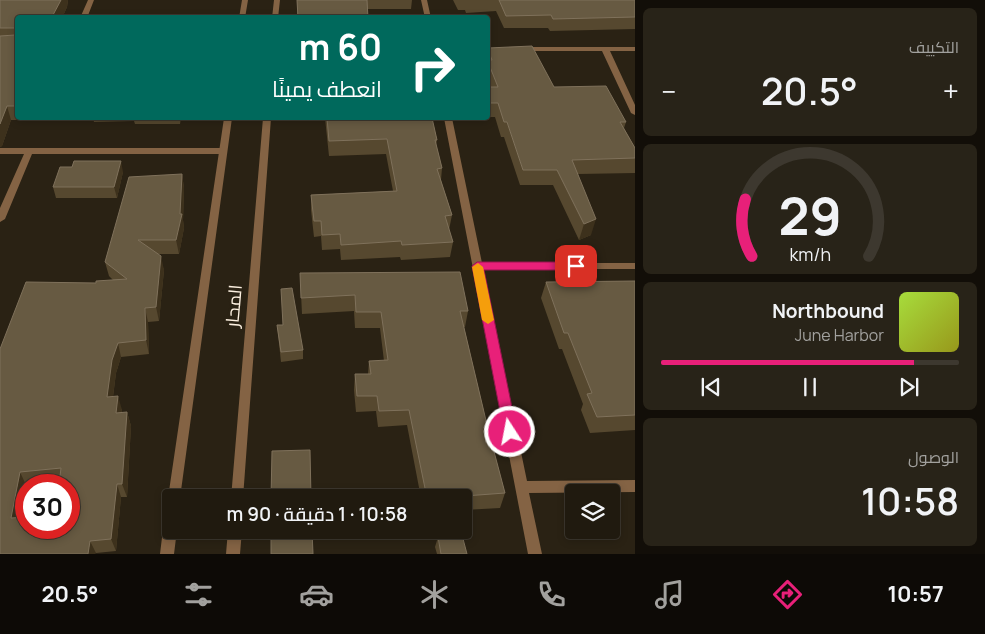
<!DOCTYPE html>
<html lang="ar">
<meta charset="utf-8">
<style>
:root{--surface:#201a0f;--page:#282318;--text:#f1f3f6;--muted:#a2a19e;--line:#3d382f;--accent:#e82079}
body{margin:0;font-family:Manrope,Cairo,sans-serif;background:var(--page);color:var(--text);direction:rtl;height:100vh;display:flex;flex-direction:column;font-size:19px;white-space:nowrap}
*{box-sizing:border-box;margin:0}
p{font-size:16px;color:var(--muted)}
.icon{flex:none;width:28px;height:28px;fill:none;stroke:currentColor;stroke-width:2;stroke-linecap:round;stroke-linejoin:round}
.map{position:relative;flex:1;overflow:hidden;direction:ltr}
.details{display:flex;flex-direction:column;gap:8px;padding:8px;background:#120e08;width:350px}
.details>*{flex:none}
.hud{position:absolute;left:15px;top:15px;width:475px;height:105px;border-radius:5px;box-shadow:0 2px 8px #0003,0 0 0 1px var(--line);direction:rtl;background:#00695c;color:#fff;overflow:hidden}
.buttons{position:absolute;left:565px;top:484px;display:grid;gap:10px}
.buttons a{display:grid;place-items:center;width:55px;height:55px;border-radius:5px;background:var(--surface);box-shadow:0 2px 8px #0003,0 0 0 1px var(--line);font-size:25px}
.speed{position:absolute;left:15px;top:474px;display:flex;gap:10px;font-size:25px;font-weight:700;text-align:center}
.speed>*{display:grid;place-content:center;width:65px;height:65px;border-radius:50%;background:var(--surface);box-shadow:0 2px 8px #0003,0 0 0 1px var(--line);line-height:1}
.speed .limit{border:8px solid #d22;background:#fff;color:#111}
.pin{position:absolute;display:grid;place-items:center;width:42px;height:42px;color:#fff;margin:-21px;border-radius:10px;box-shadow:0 2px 8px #0006}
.me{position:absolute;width:55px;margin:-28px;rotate:349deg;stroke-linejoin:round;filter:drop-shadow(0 0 4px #0008)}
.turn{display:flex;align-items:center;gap:18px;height:105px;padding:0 25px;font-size:22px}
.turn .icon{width:65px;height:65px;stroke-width:2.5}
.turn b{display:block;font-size:35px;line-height:42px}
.big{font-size:38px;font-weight:600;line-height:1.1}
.details .card{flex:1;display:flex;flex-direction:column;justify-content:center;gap:8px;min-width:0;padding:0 18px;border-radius:8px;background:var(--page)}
.details .dial{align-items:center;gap:0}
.dial svg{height:130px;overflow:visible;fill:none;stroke:var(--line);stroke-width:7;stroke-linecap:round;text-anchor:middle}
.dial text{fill:var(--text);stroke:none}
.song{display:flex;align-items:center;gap:15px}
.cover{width:60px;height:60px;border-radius:8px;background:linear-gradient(135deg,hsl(80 70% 55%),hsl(60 70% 35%))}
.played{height:5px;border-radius:2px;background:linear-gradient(90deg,var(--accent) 85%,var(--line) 85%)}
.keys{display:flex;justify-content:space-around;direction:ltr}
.heat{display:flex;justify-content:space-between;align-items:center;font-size:28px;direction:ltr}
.trip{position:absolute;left:162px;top:489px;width:310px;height:50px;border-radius:5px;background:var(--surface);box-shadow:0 2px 8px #0003,0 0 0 1px var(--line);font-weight:600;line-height:50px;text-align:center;direction:rtl}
.tabs{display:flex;height:80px;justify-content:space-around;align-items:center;background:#0d0a06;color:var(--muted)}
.tabs .icon{width:35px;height:35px}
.tabs .selected{color:var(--accent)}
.tabs b{font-size:22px;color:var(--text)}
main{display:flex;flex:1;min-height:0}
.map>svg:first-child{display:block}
</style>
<main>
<section class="details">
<div class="card"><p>التكييف</p>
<div class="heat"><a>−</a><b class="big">20.5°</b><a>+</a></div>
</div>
<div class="card dial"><svg viewBox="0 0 100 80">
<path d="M14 69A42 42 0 1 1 86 69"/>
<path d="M14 69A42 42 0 0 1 10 34" stroke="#e82079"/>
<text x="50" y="56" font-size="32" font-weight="700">29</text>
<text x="50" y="72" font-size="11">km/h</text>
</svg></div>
<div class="card">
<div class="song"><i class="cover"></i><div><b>Northbound</b><p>June Harbor</p></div></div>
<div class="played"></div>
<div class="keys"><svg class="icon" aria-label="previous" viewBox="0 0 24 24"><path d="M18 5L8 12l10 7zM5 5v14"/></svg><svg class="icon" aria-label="pause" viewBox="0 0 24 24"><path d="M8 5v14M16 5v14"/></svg><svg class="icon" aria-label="next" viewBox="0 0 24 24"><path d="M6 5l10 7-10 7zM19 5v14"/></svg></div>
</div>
<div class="card"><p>الوصول</p><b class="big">10:58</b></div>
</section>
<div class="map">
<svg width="635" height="554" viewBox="0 0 635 554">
<rect width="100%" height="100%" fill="#2a2214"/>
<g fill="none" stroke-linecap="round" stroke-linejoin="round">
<path fill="#846344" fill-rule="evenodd" d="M88,0h6l-7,18h-7z
M421,0h6l4,18h-6z
M518,47h117v4h-25l25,54v10l-4,-2 -29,-62h-81l-4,-2z
M444,118h8l30,145h153v6h-152l44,212 108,-1v12l-106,1 13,61h-14z
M0,148h223l4,3 -4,3h-191l-27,65 -5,3v-14l24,-54h-24z"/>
<path fill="#846344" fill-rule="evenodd" d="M242,0h6l-3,18h-6z
M274,0h6l-2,18h-6z
M224,118h8l-52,380h-9v5l-3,-5z
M263,118h8l-28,380h-12z
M171,515v15h6l-3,24h-14l4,-33 2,-4z
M228,530h14l-2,24h-14z"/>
</g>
<path fill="#56482f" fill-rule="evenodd" d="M0,0h68l-1,7 -5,11h-44v100h37l-1,2h-43l-9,26 -2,1z
M297,0h115l-1,9h-43v9h-71z
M453,0h182v29l-85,2 -2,-3h-44l-8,-17 -30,2 -1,-3h-7z
M488,48l66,39 72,35 -2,6 11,20v25l-57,1 13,61 -12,5 -26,-55h-33l-16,-48h-3l-6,-20h-7v-30h1l-1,-5z
M93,118h88l-1,6h-45l-1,-3 -40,1z
M325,118h107l5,22 -1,5 6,23 -1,12 11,35 -3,15 4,12 -3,15 -49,3 -1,-3 -59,3 -1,-11 -18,1 -1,-14 -7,1 -3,-27v-15l82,-4 -7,-37 -57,2z
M72,167l51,5 -6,26h-61l-3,-11z
M182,174l2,14 -1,32 1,8 -5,26h-21l6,16 -5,51 -11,1 1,32 -28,3 -5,16 -3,24 9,13v3l5,-1 4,14 -4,71h-6l-5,54 -20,2 -96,1v-205l96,-66 17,-3 -4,-4 -4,-14zM59,482l10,46 -49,-11 6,-32z
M300,273l168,38 -3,16h-1l24,102 17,64 -5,15 -36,2v-12h-43l-14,-73 -29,2 -2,-16 -20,1 -2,-22 1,-16h13l1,-13h15l-4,-33h-25l-1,-17 -52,3z
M635,281v149l-45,3 -9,-23 2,-6 -21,-55h-3l-18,-51 5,-16z
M277,325h6l20,25v9l-22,3z
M438,537l29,17h-30l-2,-7z"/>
<path fill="#3d311c" d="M61,0h7l-1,7 -5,11h-8l-1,-3z
M7,106l4,14 -9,26 -2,1v-23z
M121,161l2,11 -6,26 -3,-11z
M182,174l2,14 -1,32 1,8 -5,26 -3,-14 4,-26z
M596,219l-5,16 -12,5 5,-16z
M161,256l3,14 -5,51 -3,-14z
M145,308l3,14 1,32 -3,-14z
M118,343l3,14 -5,16 -5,38 -4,-14 5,-37z
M118,396l4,14 -2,16 -4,-13z
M127,412l4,14 -4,71 -5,-13z
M20,472l6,13 -8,46 -7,-13z
M117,484l4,13 -5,54 -5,-12z
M90,541l6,12 -1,1h-7z"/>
<path fill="#675a42" stroke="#7f715b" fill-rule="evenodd" d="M0,0h61l-8,15h-5l-1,3h-29v88h-11l-7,18v-88l15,-1 1,-5 -2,-2h-14z
M297,0h70l1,18h-70z
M499,0h136v17l-82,2 -2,-4 -45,1z
M532,46l22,41 52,-1 20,36h-6l15,26v10l-63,2 24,59 -12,5 -27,-54h-34l-16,-48h-3l-6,-19h-10v-16h10l-10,-25v-2h4l-4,-10v-2z
M327,118h105l5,22h-2l7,28 -5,1 15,46 -7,1 8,26 -51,3 -1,-4 -60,4 -1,-11 -18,1 -1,-14h-7l-3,-26 86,-4 -10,-52 -58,2z
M74,161h47l-7,26h-61l7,-20h12z
M182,174l-2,40h2l-6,26h-38l23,16 -5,51 -11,1 1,32 -28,3 -6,17 -5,37 11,-1 -2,17 11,-1 -5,72h-5l-6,55 -21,2 -2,13h-88v-205l26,-67 70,1v-2l31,-2 -22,-17 24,-85zM61,468l-2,17h10v43h-43v-11l-15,1 9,-46z
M460,272l8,39h-8l28,118 17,64 -67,5h-11l-18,-88 -30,1 -2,-15h-20l-2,-22h16l-2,-13 19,-1 -7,-48h-25l-1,-17 -54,3 -1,-25z
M635,281v134l-38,2 -10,-23 5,-1 -24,-60h-4l-18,-51z
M292,288l11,62 -22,2 -4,-27h6l-2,-36z
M310,450l1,48h-40l1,-47z
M271,530h41l1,24h-42z
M462,535l5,19h-26l-3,-17z"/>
<path fill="#e82079" stroke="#97154f" d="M477,262h99l5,4 -5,4h-92l33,162 -2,4 -5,1 -4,-1 -2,-4 -32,-166z"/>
<path fill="#f59e0b" d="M478,263l5,4 11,53 -6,4 -6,-4 -10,-53z"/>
<g text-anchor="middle" stroke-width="5" stroke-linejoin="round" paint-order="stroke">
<g font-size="18" fill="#fcf0e0" stroke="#2a2214">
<text transform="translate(234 306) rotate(-85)" y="6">المحار</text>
</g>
</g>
</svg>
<div class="buttons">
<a><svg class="icon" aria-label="layers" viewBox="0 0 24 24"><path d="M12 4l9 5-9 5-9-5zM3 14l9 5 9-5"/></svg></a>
</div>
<div class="speed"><div class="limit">30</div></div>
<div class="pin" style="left:576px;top:266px;background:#d93025"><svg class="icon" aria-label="arrive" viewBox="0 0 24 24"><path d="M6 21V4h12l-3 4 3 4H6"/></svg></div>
<svg class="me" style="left:510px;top:432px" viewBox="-20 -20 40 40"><circle r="17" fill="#e82079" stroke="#fff" stroke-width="3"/><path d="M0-11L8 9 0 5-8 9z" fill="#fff"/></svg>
<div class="trip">10:58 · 1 دقيقة · 90 m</div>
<div class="hud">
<div class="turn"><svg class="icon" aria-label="right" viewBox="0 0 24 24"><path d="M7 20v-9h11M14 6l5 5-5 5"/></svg><div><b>60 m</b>انعطف يمينًا</div></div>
</div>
</div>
</main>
<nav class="tabs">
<b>10:57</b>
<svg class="icon selected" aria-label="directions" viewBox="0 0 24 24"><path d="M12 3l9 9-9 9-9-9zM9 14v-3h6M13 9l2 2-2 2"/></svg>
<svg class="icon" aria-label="music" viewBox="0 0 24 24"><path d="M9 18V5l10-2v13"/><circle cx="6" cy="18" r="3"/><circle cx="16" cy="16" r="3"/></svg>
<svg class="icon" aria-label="phone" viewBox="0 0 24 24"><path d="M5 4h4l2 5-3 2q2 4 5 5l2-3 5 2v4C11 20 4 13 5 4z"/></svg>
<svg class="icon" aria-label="climate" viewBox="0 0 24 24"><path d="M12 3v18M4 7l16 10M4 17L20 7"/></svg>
<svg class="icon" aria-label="car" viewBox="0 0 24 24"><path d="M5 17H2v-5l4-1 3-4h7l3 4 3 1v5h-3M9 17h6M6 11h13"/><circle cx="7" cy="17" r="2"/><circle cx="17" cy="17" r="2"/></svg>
<svg class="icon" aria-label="filters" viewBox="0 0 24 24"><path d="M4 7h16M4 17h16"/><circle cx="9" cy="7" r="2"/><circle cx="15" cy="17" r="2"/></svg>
<b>20.5°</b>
</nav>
